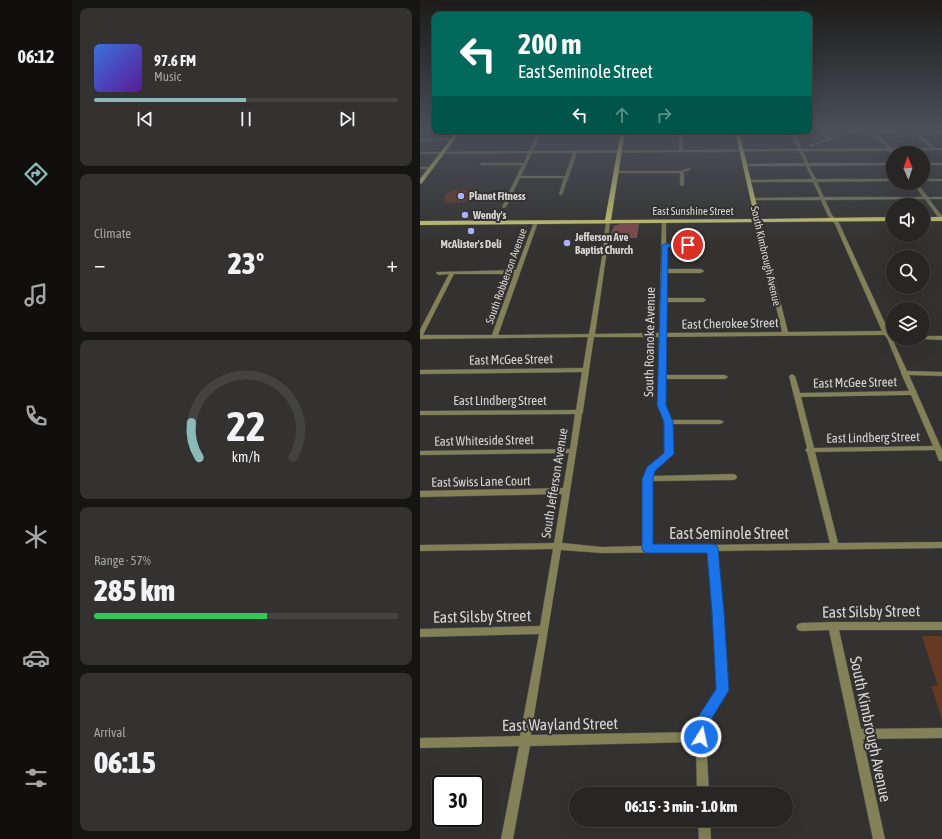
<!DOCTYPE html>
<meta charset="utf-8">
<style>
:root{--surface:#272624;--page:#333231;--text:#f1f3f6;--muted:#a4a5a6;--line:#434341;--accent:#8bbbb9}
body{margin:0;font-family:"Asap Condensed",sans-serif;background:var(--page);color:var(--text);height:100vh;display:flex;flex-direction:column;font-size:15px;white-space:nowrap}
*{box-sizing:border-box;margin:0}
p{font-size:13px;color:var(--muted)}
.icon{flex:none;width:22px;height:22px;fill:none;stroke:currentColor;stroke-width:2;stroke-linecap:round;stroke-linejoin:round}
.map{position:relative;flex:1;overflow:hidden}
.side{display:flex;flex-direction:column;gap:8px;padding:8px;background:#151514;width:348px}
.side>*{flex:none}
.top-card{position:absolute;left:12px;top:12px;width:380px;height:122px;border-radius:8px;box-shadow:0 4px 16px #0002,0 0 0 1px var(--line);background:#00695c;color:#fff;overflow:hidden}
.needle{width:26px;rotate:358deg}
.controls{position:absolute;left:466px;top:146px;display:grid;gap:8px}
.controls a{display:grid;place-items:center;width:44px;height:44px;border-radius:50%;background:var(--surface);box-shadow:0 4px 16px #0002,0 0 0 1px var(--line);font-size:20px}
.speed{position:absolute;left:12px;top:775px;display:flex;gap:8px;font-size:20px;font-weight:700;text-align:center}
.speed>*{display:grid;place-content:center;width:52px;height:52px;border-radius:50%;background:var(--surface);box-shadow:0 4px 16px #0002,0 0 0 1px var(--line);line-height:1}
.speed .limit{border:2px solid #111;border-radius:6px;background:#fff;color:#111}
.pin{position:absolute;display:grid;place-items:center;width:34px;height:34px;color:#fff;margin:-17px;border:2px solid #fff;border-radius:50%;box-shadow:0 1px 4px #0007}
.me{position:absolute;width:44px;margin:-22px;rotate:10deg;stroke-linejoin:round;filter:drop-shadow(0 0 3px #0008)}
.turn{display:flex;align-items:center;gap:14px;height:84px;padding:0 20px;font-size:18px}
.turn .icon{width:52px;height:52px;stroke-width:2.5}
.turn b{display:block;font-size:28px;line-height:34px}
.lanes{display:flex;align-items:center;height:38px;padding:0 20px;background:#0003;justify-content:center;gap:20px;direction:ltr}
.lanes .off{opacity:.35}
.big{font-size:30px;font-weight:800;line-height:1.1}
.side .widget{flex:1;display:flex;flex-direction:column;justify-content:center;gap:6px;min-width:0;padding:0 14px;border-radius:8px;background:var(--page)}
.side .dial{align-items:center;gap:0}
.dial svg{height:104px;overflow:visible;fill:none;stroke:var(--line);stroke-width:7;stroke-linecap:round;text-anchor:middle}
.dial text{fill:var(--text);stroke:none}
.song{display:flex;align-items:center;gap:12px}
.cover{width:48px;height:48px;border-radius:6px;background:linear-gradient(135deg,hsl(220 70% 55%),hsl(270 70% 35%))}
.played{height:4px;border-radius:2px;background:linear-gradient(90deg,var(--accent) 50%,var(--line) 50%)}
.keys{display:flex;justify-content:space-around;direction:ltr}
.heat{display:flex;justify-content:space-between;align-items:center;font-size:22px;direction:ltr}
.charge{height:6px;border-radius:3px;background:linear-gradient(90deg,#34c759 57%,var(--line) 0)}
.trip{position:absolute;left:149px;top:787px;width:224px;height:40px;border-radius:20px;background:var(--surface);box-shadow:0 4px 16px #0002,0 0 0 1px var(--line);font-weight:800;line-height:40px;text-align:center}
main{display:flex;flex:1;min-height:0}
.menu{display:flex;flex-direction:column;width:72px;justify-content:space-around;align-items:center;background:#100f0e;color:var(--muted)}
.menu .icon{width:28px;height:28px}
.menu .on{color:var(--accent)}
.menu b{font-size:18px;color:var(--text)}
.map>svg:first-child{display:block}
</style>
<main>
<nav class="menu">
<b>06:12</b>
<svg class="icon on" aria-label="directions" viewBox="0 0 24 24"><path d="M12 3l9 9-9 9-9-9zM9 14v-3h6M13 9l2 2-2 2"/></svg>
<svg class="icon" aria-label="music" viewBox="0 0 24 24"><path d="M9 18V5l10-2v13"/><circle cx="6" cy="18" r="3"/><circle cx="16" cy="16" r="3"/></svg>
<svg class="icon" aria-label="phone" viewBox="0 0 24 24"><path d="M5 4h4l2 5-3 2q2 4 5 5l2-3 5 2v4C11 20 4 13 5 4z"/></svg>
<svg class="icon" aria-label="climate" viewBox="0 0 24 24"><path d="M12 3v18M4 7l16 10M4 17L20 7"/></svg>
<svg class="icon" aria-label="car" viewBox="0 0 24 24"><path d="M5 17H2v-5l4-1 3-4h7l3 4 3 1v5h-3M9 17h6M6 11h13"/><circle cx="7" cy="17" r="2"/><circle cx="17" cy="17" r="2"/></svg>
<svg class="icon" aria-label="filters" viewBox="0 0 24 24"><path d="M4 7h16M4 17h16"/><circle cx="9" cy="7" r="2"/><circle cx="15" cy="17" r="2"/></svg>
</nav>
<section class="side">
<div class="widget">
<div class="song"><i class="cover"></i><div><b>97.6 FM</b><p>Music</p></div></div>
<div class="played"></div>
<div class="keys"><svg class="icon" aria-label="previous" viewBox="0 0 24 24"><path d="M18 5L8 12l10 7zM5 5v14"/></svg><svg class="icon" aria-label="pause" viewBox="0 0 24 24"><path d="M8 5v14M16 5v14"/></svg><svg class="icon" aria-label="next" viewBox="0 0 24 24"><path d="M6 5l10 7-10 7zM19 5v14"/></svg></div>
</div>
<div class="widget"><p>Climate</p>
<div class="heat"><a>−</a><b class="big">23°</b><a>+</a></div>
</div>
<div class="widget dial"><svg viewBox="0 0 100 80">
<path d="M14 69A42 42 0 1 1 86 69"/>
<path d="M14 69A42 42 0 0 1 8 42" stroke="#8bbbb9"/>
<text x="50" y="56" font-size="32" font-weight="700">22</text>
<text x="50" y="72" font-size="11">km/h</text>
</svg></div>
<div class="widget"><p>Range · 57%</p><b class="big">285 km</b><div class="charge"></div></div>
<div class="widget"><p>Arrival</p><b class="big">06:15</b></div>
</section>
<div class="map">
<svg width="522" height="839" viewBox="0 0 522 839">
<rect width="100%" height="100%" fill="#343230"/>
<path fill="#804a4f" d="M200,224h19l-2,14h-28l5,-12z"/>
<path fill="#673922" d="M32,190h26l-7,12 -27,1 2,-3h-3l4,-7h3z
M502,636h19l1,4v79l-11,-33h7z"/>
<g fill="none" stroke-linecap="round" stroke-linejoin="round">
<defs>
<path id="minor" d="M394,129h4l12,9 22,-9 61,2 -1,-2h4l1,2 25,1v2l-23,-1 16,15h7v2h-50l2,3h-1v2l-4,-4h-86l5,12h85v2l-84,1 7,13h77v2l-76,1 7,15h99l-10,-14h4l11,14h14v2h-13l13,17v4h-2l-15,-21 -100,1 7,15 7,8 68,148 35,1v4l-33,-1 33,75v11h-3l-4,-11 -120,2 23,91 104,-1v6l-225,3 6,61 4,78 -17,28 -4,19 3,57h-12l-1,-52 -166,4 -17,93h-12l18,-93 -99,2v-10l100,-2 19,-102 -119,3v-8l120,-3 13,-77 -133,2v-6l134,-2 8,-49 -142,3v-6l143,-3 6,-35 -149,2v-4l150,-2 5,-35 -155,1v-4l156,-1 6,-38 -162,2v-4l163,-2 5,-31 -168,2v-9l29,-56 -10,1 -3,-2 1,-1 79,-2 18,-48 4,-1v1l-40,113 91,-1 13,-77 4,-35 4,-1 -4,36 -11,77 64,-1 3,-112 2,-1 2,1v23h34l2,1 -2,1h-34v23h35l3,2 -3,2h-35l-1,25h38l3,2 -3,2h-38v31l117,-1 -26,-111 2,-1 2,1 28,111 94,-1 -47,-107 -7,-8 -7,-16h-67l-2,-1 2,-1 66,-1 -7,-15h-64l-2,-1 2,-1 63,-1 -6,-13h-61l-2,-1 2,-1 60,-1 -6,-12 -222,2 -15,42 -3,-1 5,-16h-44l-14,29 -2,1 -2,-1 20,-42h-41l-2,-1 2,-1h43l4,-10 -108,1v-2l109,-1 10,-20h4l-10,20 146,-1v-19h4v19l115,-1 -8,-18h4l8,18 85,-1 -2,-3 -19,-14h-13l-43,16v-2l17,-6zM450,131l45,2 5,6 11,9h-40l-4,-5zM112,153h41l-8,23h-44zM34,274h60l-22,61h-69zM464,335l3,3 14,34v1l8,18 -109,2 -5,-17 -3,-2 -3,2 18,72 -2,2 2,2 23,91 -179,3 1,-65 81,-1 3,-1 1,-2 -1,-2 -3,-1 -80,2 1,-5 19,-17 -1,-30h48l4,-2 -4,-2h-49l-7,-15 1,-26h60l3,-2 -3,-2h-60v-38zM174,337h65l-1,68 6,17 1,31 -17,15 -4,11 -1,67 -41,1 -40,-4 20,-129 1,-2v-1zM491,395l22,51 -119,2 -13,-51zM141,550l41,3 106,-1 5,60 4,77 -16,25 -4,18 -166,3z
M33,138l-1,2 -32,1v-2z
M503,163h19v2h-19z
M0,167h11l2,1 -2,1h-11z
M269,168l2,1 -1,1 -7,2 1,2v11l-2,1 -2,-1v-11l-1,-1h-63l-2,-1 2,-1h64z
M503,179h19v2h-19z
M503,336h19v4l-21,-1h2z
M413,622h109v8h-103l22,99 81,-1v10l-79,1 22,100h-12l-44,-209 -28,1 -3,-1 -2,-3 2,-3 3,-1z
M278,820h12l1,19h-12z"/>
<path id="major" d="M37,131h4l-39,52 -2,1v-5z
M201,131h4l-14,89 144,-1 -20,-88h4l21,88 133,-2v4l-473,4v-4l185,-1z
M503,217h19v4h-19z"/>
</defs>
<use href="#minor" stroke="#514f4d" stroke-width="1"/>
<use href="#major" stroke="#514f4d" stroke-width="1"/>
<use href="#minor" fill="#828157" fill-rule="evenodd"/>
<use href="#major" fill="#d2d074" fill-rule="evenodd"/>
</g>
<linearGradient id="sky" x2="0" y2="1"><stop stop-color="#1d1c1a"/><stop offset="0.52" stop-color="#4a4f59"/><stop offset="1" stop-color="#4a4f59" stop-opacity="0"/></linearGradient>
<rect width="522" height="247" fill="url(#sky)"/>
<path fill="#1a73e8" stroke="#114b97" d="M268,243l3,2 -1,2h-22l-2,158 7,17 1,32 -19,17 -2,8v65h59l4,1 2,3 6,64 5,78 -17,28 -6,24 -5,2 -5,-2 -2,-5 4,-20 18,-28 -4,-77 -5,-59h-60l-4,-2 -1,-3v-69l5,-12 17,-14v-31l-7,-17 5,-160 3,-1z"/>
<g fill="#aab0fb" stroke="#343230" stroke-width="1.5">
<circle cx="41" cy="196" r="4"/>
<circle cx="45" cy="215" r="4"/>
<circle cx="51" cy="231" r="4"/>
<circle cx="147" cy="243" r="4"/>
</g>
<g text-anchor="middle" stroke-width="4" stroke-linejoin="round" paint-order="stroke">
<g font-size="11" font-weight="bold" fill="#d5d4d3" stroke="#343230" text-anchor="start">
<text x="49" y="200">Planet Fitness</text>
<text x="53" y="219">Wendy's</text>
<text x="155" y="241">Jefferson Ave<tspan x="155" dy="13">Baptist Church</tspan></text>
<text x="51" y="248" text-anchor="middle">McAlister's Deli</text>
</g>
<g font-size="11" fill="#d5d4d3" stroke="#343230">
<text x="273" y="215">East Sunshine Street</text>
<text transform="translate(346 256) rotate(77)" y="4">South Kimbrough Avenue</text>
<text transform="translate(86 276) rotate(-70)" y="4">South Robberson Avenue</text>
</g>
<g font-size="13" fill="#d5d4d3" stroke="#343230">
<text transform="translate(310 323) rotate(-1)" y="5">East Cherokee Street</text>
<text transform="translate(229 342) rotate(-89)" y="5">South Roanoke Avenue</text>
<text transform="translate(91 359) rotate(-1)" y="5">East McGee Street</text>
<text transform="translate(435 382) rotate(-1)" y="5">East McGee Street</text>
<text x="80" y="405">East Lindberg Street</text>
<text transform="translate(453 437) rotate(-1)" y="5">East Lindberg Street</text>
<text transform="translate(64 440) rotate(-1)" y="5">East Whiteside Street</text>
<text transform="translate(61 481) rotate(-1)" y="5">East Swiss Lane Court</text>
<text transform="translate(134 483) rotate(-81)" y="5">South Jefferson Avenue</text>
</g>
<g font-size="16" fill="#d5d4d3" stroke="#343230">
<text x="309" y="539">East Seminole Street</text>
<text transform="translate(451 611) rotate(-1)" y="6">East Silsby Street</text>
<text transform="translate(62 616) rotate(-1)" y="6">East Silsby Street</text>
<text transform="translate(140 724) rotate(-1)" y="6">East Wayland Street</text>
<text transform="translate(451 729) rotate(78)" y="6">South Kimbrough Avenue</text>
</g>
</g>
</svg>
<div class="controls">
<a><svg class="needle" viewBox="-14 -14 28 28"><path d="M0-13l5 13h-10z" fill="#e53935"/><path d="M0 13l5-13h-10z" fill="#a4a5a6"/></svg></a>
<a><svg class="icon" aria-label="sound" viewBox="0 0 24 24"><path d="M4 9h4l5-4v14l-5-4H4zM17 9q2 3 0 6"/></svg></a>
<a><svg class="icon" aria-label="search" viewBox="0 0 24 24"><circle cx="10" cy="10" r="6"/><path d="M15 15l6 6"/></svg></a>
<a><svg class="icon" aria-label="layers" viewBox="0 0 24 24"><path d="M12 4l9 5-9 5-9-5zM3 14l9 5 9-5"/></svg></a>
</div>
<div class="speed"><div class="limit">30</div></div>
<div class="pin" style="left:268px;top:245px;background:#d93025"><svg class="icon" aria-label="arrive" viewBox="0 0 24 24"><path d="M6 21V4h12l-3 4 3 4H6"/></svg></div>
<svg class="me" style="left:281px;top:737px" viewBox="-20 -20 40 40"><circle r="17" fill="#1a73e8" stroke="#fff" stroke-width="3"/><path d="M0-11L8 9 0 5-8 9z" fill="#fff"/></svg>
<div class="trip">06:15 · 3 min · 1.0 km</div>
<div class="top-card">
<div class="turn"><svg class="icon" aria-label="left" viewBox="0 0 24 24"><path d="M17 20v-9H6M10 6l-5 5 5 5"/></svg><div><b>200 m</b>East Seminole Street</div></div>
<div class="lanes"><svg class="icon" aria-label="left" viewBox="0 0 24 24"><path d="M17 20v-9H6M10 6l-5 5 5 5"/></svg><svg class="icon off" aria-label="ahead" viewBox="0 0 24 24"><path d="M12 20V5M6 11l6-6 6 6"/></svg><svg class="icon off" aria-label="right" viewBox="0 0 24 24"><path d="M7 20v-9h11M14 6l5 5-5 5"/></svg></div>
</div>
</div>
</main>
